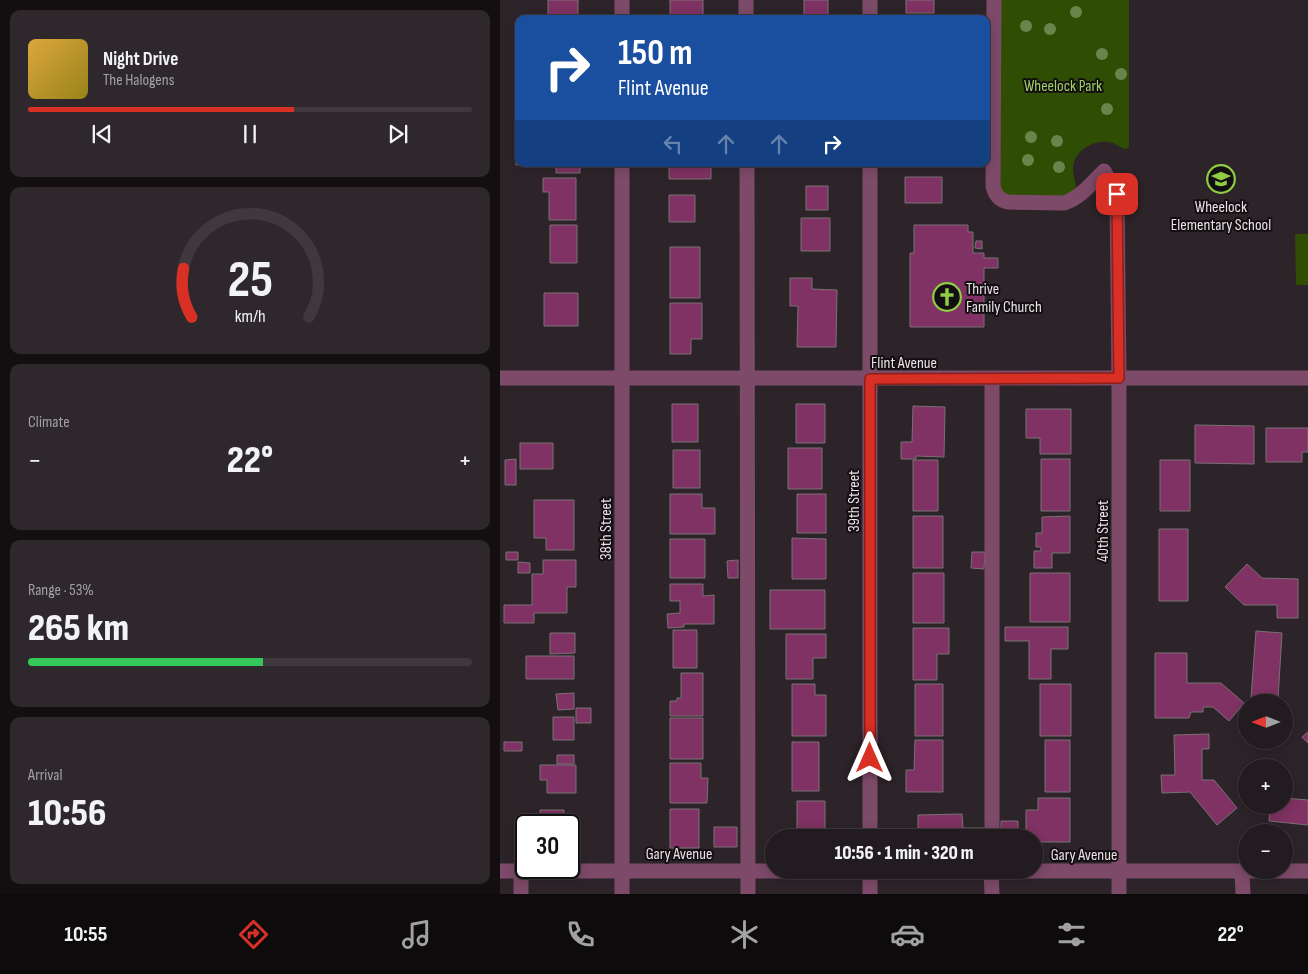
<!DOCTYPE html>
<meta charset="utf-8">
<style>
:root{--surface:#221b1f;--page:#2e282c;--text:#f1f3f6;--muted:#a2a1a4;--line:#3f393d;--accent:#d93025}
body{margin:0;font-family:"Sofia Sans Condensed",sans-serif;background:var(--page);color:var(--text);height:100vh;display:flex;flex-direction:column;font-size:19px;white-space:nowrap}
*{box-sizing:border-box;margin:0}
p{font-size:16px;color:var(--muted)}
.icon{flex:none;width:28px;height:28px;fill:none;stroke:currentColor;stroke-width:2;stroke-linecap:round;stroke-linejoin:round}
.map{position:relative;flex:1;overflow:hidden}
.panel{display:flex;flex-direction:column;gap:10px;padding:10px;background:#130f11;width:500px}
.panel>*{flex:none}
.top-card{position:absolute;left:15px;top:15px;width:475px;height:152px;border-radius:10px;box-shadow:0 2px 12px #0003,0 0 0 1px var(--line);background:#1a4fa0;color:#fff;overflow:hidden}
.needle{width:32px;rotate:270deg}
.fabs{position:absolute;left:738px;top:694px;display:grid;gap:10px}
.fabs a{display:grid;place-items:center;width:55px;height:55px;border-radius:50%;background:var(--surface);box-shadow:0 2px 12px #0003,0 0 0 1px var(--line);font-size:25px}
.speed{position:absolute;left:15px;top:814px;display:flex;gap:10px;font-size:25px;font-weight:700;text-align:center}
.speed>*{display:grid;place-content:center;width:65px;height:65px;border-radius:50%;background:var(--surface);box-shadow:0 2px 12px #0003,0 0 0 1px var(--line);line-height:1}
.speed .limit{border:2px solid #111;border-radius:8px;background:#fff;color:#111}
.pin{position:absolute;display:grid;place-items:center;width:42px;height:42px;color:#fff;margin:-21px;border-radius:10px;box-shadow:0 2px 8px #0006}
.me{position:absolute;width:55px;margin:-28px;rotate:0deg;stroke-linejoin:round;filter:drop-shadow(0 0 4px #0008)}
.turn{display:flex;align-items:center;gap:18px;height:105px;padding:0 20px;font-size:22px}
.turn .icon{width:65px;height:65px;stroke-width:2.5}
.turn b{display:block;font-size:35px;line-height:42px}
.lanes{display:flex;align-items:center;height:48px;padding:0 20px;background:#0003;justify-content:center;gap:25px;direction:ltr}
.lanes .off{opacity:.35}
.big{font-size:38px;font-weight:800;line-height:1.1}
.panel .card{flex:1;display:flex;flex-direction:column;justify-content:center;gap:8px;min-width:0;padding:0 18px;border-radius:10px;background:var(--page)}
.panel .dial{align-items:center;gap:0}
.dial svg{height:130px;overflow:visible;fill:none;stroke:var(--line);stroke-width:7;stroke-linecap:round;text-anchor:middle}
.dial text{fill:var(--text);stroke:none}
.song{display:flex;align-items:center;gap:15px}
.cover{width:60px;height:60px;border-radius:8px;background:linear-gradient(135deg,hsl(40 70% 55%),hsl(50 70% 35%))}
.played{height:5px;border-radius:2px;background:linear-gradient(90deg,var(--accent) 60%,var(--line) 60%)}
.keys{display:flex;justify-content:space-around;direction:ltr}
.heat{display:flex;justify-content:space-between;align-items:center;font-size:28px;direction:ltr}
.charge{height:8px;border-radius:4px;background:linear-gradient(90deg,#34c759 53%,var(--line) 0)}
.trip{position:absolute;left:265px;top:829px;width:278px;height:50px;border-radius:25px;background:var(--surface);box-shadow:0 2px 12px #0003,0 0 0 1px var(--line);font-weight:800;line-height:50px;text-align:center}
.dock{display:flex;height:80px;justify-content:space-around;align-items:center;background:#0e0b0c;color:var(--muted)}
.dock .icon{width:35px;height:35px}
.dock .active{color:var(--accent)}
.dock b{font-size:22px;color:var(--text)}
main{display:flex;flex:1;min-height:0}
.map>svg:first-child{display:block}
</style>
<main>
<section class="panel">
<div class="card">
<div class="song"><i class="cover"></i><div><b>Night Drive</b><p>The Halogens</p></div></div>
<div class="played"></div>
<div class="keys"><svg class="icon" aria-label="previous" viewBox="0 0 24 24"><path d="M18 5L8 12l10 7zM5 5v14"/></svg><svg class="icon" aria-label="pause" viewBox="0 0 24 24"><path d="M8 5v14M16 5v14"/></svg><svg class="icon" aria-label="next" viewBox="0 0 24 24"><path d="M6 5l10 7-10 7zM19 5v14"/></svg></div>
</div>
<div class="card dial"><svg viewBox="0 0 100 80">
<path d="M14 69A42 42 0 1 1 86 69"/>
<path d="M14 69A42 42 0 0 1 9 39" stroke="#d93025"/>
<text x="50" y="56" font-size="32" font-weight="700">25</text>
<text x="50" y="72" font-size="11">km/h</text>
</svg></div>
<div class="card"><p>Climate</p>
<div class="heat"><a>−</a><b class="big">22°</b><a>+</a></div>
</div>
<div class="card"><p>Range · 53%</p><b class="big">265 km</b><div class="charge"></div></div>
<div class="card"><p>Arrival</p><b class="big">10:56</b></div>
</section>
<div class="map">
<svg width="808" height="894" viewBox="0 0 808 894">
<rect width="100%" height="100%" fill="#2d2429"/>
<path fill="#2f4d03" d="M499,0h130v146l-2,3c-6,0 -11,-6 -18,-7 -16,-2 -34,8 -36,25 0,7 2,14 3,20l-7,9 -58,1 -12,-7z
M795,234h13v51h-12z"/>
<path fill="#7f3263" stroke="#7b7076" d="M48,0h30v19h-30z
M170,0h33v19h-33z
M304,0h24v19h-24z
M406,0h28v13h-28z
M16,149h3v15l10,1h-13z
M56,164h24v9h-24z
M169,164h42v15h-42z
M405,177h37v26h-37z
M43,178h33v42h-27v-28h-6z
M306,186h22v24h-22z
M169,195h26v27h-26z
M301,218h29v33h-29z
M50,225h27v38h-27z
M414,225h54v7h5v21h11v5h14v10h-14v59h-74v-74h4z
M476,241h6v8l-7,-1z
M170,247h30v51h-30z
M290,278h22v11l25,1 -1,57h-39l1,-41h-8z
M44,293h34v33h-34z
M170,303h32v36h-11v15h-21z
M172,404h26v38h-26z
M296,404h29v39h-29z
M413,406l32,1 -1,50 -28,-1v3h-15v-17h11z
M526,409h45v45h-31v-16h-14z
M695,425l59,1v38l-59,-1z
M766,428h42v24h-6v10h-36z
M20,443h33v26h-33z
M288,448h34v41h-34z
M173,450h27v38h-27z
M16,459v26h-11v-25z
M541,459h29v52h-29z
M413,460h25v51h-25z
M660,460h30v51h-30z
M170,494h32v14h13v26h-45z
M297,494h29v39h-29z
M34,500h40v50h-28v-12h-12z
M413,516h30v52h-30z
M570,516v37h-18v15h-18v-17h7v-4h-5v-14h6v-16z
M659,529h29v72h-29z
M292,538l34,1v40h-34z
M170,539h35v39h-35z
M6,552h12v8h-12z
M472,552h13l-1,17 -13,-1z
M43,560h33v27h-9v26h-33v10h-30v-18h28v-31h11z
M238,560v18h-10l-1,-17z
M18,562l12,1v10h-12z
M747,564l15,14 36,1v39h-21v-13h-33l-19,-18z
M413,573h31v50h-31z
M530,573h40v49h-40z
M170,584h33v12l11,-1v29h-30v3l-16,1 -1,-14 13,-1v-12h-10z
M270,590h55v39h-55z
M505,627h63v22h-17v30h-22v-38h-24z
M413,628h36v26h-12v26h-24z
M173,630h24v38h-24z
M756,631l26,2 -4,66 -27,-1z
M50,633h25v20l-25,1z
M286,634h40v24h-13v21h-27z
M655,653h32v30h34l23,20 -15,18 -16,-14h-10v5h-12l-2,6h-34z
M26,656h48v23h-48z
M181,673h22v43h-33v-15h7v-3h4z
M292,684h23v11h11v41h-34z
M415,684h28v52h-28z
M540,684h31v52h-31z
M74,693v16l-16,1 -2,-16z
M76,708h15v15h-15z
M53,717h21v23h-21z
M170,718h33v41h-33z
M808,732v11l-6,-6z
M709,734v15h-7v31h12l23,28 -20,17 -27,-33 -28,1 -1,-18h14l-1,-40z
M415,740h28v52h-37v-22h8z
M545,740h25v52h-25z
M4,742h18v9h-18z
M292,742h27v49h-27z
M57,755h17v9h-17z
M170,763h31v15h7l-1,25h-37z
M40,765h36v28h-29v-13h-7z
M743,782h3v15h-4z
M538,798h32v44h-36v-4h-8v-28h12z
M784,798l24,2v25l-39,-4 1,-16h14z
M297,801h28v37h-28z
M170,809h29v39h-29z
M40,810h24v15h-24z
M462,814l1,14h21v10h-20v-2l-46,1v-22z
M501,821h17v17h-17z
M214,827h23v20h-23z
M69,834h5v14h-5z"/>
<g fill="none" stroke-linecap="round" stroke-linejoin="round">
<path stroke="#7d4a69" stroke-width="15" d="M246,0v19
M370,0v19
M494,0l-1,186c2,9 6,14 15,16l56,1c16,-5 28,-20 40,-32l13,23 2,185v515
M122,19v-19
M247,164l1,730
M370,164v674
M0,378h808
M492,838v-459
M370,870v24
M491,870l1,24
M0,871h808
M21,871v23
M742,871l1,23
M122,894v-730"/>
</g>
<g fill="#6b844b">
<circle cx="576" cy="12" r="6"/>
<circle cx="526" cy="26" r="6"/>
<circle cx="550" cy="29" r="6"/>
<circle cx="602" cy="54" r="6"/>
<circle cx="621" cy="74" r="6"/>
<circle cx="607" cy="109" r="6"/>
<circle cx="531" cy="137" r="6"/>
<circle cx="557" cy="141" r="6"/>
<circle cx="528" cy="160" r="6"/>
<circle cx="559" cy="167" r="6"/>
</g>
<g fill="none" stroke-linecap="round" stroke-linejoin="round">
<defs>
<path id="route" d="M370,758v-379l249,-1 -2,-184"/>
</defs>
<use href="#route" stroke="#8d1f18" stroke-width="12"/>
<use href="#route" stroke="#d93025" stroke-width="9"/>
</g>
<defs>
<symbol id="school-ring" viewBox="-11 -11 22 22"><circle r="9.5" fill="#130e11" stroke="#8fcd42" stroke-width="1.5"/><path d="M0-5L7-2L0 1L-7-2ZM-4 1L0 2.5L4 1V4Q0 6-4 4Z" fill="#8fcd42"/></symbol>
<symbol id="church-ring" viewBox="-11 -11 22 22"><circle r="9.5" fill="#130e11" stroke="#8fcd42" stroke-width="1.5"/><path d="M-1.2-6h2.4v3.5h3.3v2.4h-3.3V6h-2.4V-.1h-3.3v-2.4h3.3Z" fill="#8fcd42"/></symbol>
</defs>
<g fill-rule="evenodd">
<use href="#school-ring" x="705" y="163" width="32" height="32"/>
<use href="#church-ring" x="431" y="281" width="32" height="32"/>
</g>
<g text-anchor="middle" stroke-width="4" stroke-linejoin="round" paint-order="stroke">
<g font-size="16" fill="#9ed366" stroke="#130e11">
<text x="563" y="91">Wheelock Park</text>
</g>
<g font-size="16" fill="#e9e2e6" stroke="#130e11">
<text x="721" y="212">Wheelock<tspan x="721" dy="18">Elementary School</tspan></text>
<text x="466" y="294" text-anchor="start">Thrive<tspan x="466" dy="18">Family Church</tspan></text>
</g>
<g font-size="16" fill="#e9e2e6" stroke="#130e11">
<text x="404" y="368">Flint Avenue</text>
<text transform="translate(353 501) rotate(-90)" y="6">39th Street</text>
<text transform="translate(105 529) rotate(-90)" y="6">38th Street</text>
<text transform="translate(602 531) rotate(-90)" y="6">40th Street</text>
<text x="179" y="859">Gary Avenue</text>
<text x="584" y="860">Gary Avenue</text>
</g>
</g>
</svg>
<div class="fabs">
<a><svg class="needle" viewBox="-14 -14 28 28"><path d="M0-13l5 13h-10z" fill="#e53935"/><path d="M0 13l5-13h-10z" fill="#a2a1a4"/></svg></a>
<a>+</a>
<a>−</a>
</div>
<div class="speed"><div class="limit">30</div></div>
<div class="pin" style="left:617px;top:194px;background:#d93025"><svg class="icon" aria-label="arrive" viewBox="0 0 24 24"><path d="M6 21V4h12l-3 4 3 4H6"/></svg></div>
<svg class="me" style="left:370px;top:758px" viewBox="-20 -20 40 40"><path d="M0-17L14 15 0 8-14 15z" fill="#d93025" stroke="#fff" stroke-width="4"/></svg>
<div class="trip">10:56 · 1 min · 320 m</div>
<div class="top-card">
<div class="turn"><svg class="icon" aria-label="right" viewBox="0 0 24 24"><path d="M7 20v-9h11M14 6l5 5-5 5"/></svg><div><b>150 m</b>Flint Avenue</div></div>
<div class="lanes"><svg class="icon off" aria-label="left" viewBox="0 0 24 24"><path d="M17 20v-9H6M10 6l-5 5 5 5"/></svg><svg class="icon off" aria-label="ahead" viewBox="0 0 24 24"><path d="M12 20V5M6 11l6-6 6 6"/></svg><svg class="icon off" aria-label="ahead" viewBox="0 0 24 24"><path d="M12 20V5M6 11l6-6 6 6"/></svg><svg class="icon" aria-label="right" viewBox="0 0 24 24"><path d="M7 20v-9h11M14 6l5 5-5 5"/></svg></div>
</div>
</div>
</main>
<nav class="dock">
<b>10:55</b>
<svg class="icon active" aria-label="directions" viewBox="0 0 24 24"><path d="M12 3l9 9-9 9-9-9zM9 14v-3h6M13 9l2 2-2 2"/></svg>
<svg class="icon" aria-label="music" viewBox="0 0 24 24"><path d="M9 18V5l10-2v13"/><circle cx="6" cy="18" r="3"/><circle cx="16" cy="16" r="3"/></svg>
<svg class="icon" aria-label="phone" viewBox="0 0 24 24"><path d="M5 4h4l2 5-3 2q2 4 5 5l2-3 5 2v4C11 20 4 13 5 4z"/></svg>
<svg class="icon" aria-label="climate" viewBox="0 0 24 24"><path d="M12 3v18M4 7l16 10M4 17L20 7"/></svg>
<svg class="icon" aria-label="car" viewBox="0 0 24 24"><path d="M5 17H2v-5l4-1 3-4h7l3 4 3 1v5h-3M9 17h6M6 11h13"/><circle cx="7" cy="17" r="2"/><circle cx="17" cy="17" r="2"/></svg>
<svg class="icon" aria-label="filters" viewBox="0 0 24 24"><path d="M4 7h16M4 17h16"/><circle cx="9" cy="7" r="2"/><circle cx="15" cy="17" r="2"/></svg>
<b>22°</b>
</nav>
